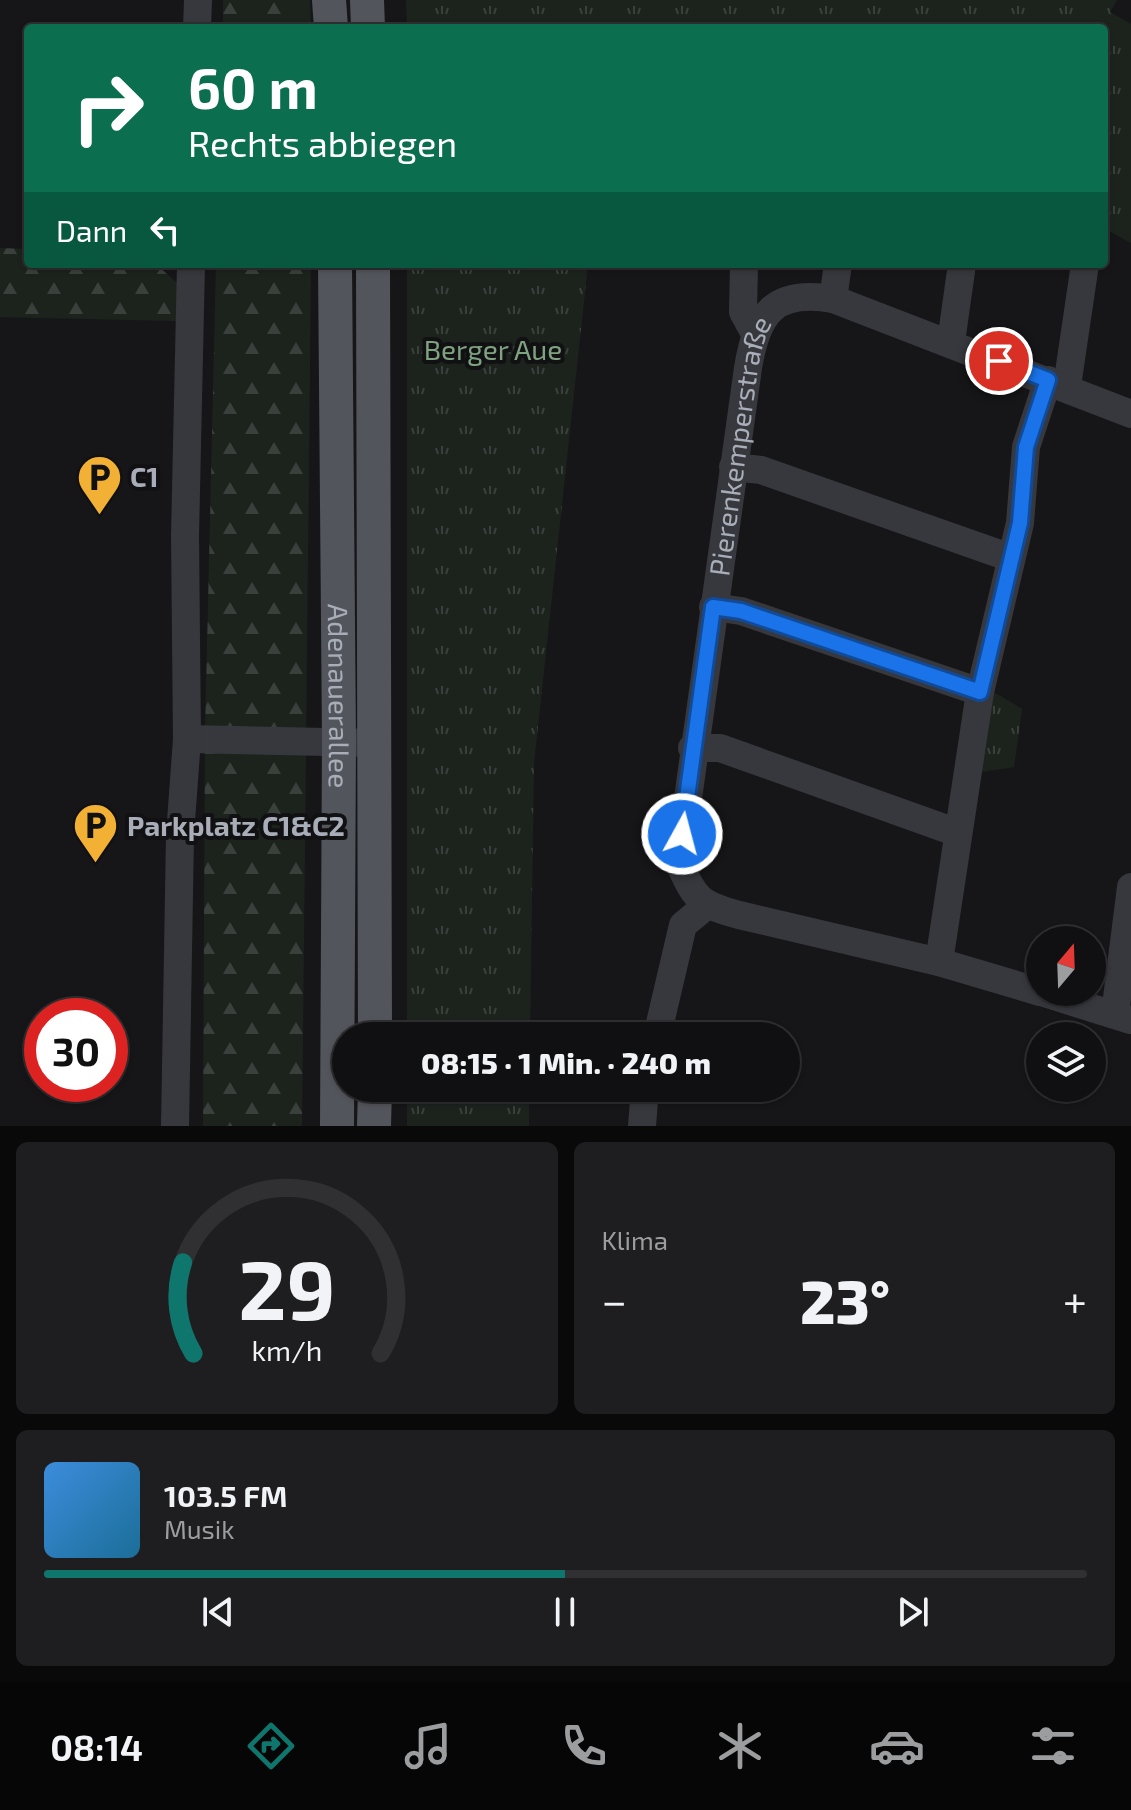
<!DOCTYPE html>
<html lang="de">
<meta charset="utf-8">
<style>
:root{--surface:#101012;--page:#1e1e20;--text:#f1f3f6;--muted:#9c9d9f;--line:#303032;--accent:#0f766e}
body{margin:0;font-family:"Exo 2",sans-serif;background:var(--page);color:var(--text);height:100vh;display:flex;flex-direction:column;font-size:30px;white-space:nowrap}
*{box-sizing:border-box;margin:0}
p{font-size:26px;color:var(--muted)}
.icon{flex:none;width:44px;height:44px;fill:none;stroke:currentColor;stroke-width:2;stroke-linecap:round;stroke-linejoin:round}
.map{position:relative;height:1126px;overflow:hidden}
.side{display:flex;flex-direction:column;gap:16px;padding:16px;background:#09090a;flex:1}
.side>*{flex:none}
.hud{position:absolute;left:24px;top:24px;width:1084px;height:244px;border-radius:8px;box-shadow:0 2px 6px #0004,0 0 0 2px var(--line);background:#0b6e4f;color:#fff;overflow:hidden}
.needle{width:52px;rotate:19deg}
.tools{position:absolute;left:1026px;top:926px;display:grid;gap:16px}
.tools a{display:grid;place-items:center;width:80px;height:80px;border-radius:50%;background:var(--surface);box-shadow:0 2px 6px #0004,0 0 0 2px var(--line);font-size:40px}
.speed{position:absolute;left:24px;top:998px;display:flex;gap:16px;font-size:40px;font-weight:700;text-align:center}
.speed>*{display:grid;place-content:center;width:104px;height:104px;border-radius:50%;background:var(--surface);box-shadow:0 2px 6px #0004,0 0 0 2px var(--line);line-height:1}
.speed .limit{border:12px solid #d22;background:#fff;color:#111}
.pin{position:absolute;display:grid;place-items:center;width:68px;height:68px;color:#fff;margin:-34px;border:4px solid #fff;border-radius:50%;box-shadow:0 2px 8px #0007}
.me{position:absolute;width:88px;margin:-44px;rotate:7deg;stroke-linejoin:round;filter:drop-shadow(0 0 6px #0008)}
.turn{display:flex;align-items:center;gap:28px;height:168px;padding:0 32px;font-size:36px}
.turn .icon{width:104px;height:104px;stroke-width:2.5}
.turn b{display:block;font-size:56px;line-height:68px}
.then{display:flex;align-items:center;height:76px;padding:0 32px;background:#0003;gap:16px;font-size:30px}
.big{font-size:60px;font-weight:800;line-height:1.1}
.side .tile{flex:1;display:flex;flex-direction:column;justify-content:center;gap:12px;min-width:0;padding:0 28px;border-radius:12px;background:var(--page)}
.side .dial{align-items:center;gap:0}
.dial svg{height:208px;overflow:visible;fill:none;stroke:var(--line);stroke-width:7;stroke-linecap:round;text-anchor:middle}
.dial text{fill:var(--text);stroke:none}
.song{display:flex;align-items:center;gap:24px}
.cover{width:96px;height:96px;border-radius:12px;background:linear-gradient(135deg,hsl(210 70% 55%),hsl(200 70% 35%))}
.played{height:8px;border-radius:4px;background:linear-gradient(90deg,var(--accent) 50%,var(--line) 50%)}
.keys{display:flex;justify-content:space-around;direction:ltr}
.heat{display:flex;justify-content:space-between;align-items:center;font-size:44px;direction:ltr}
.side .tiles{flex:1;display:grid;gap:16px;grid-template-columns:1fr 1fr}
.tile:last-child{grid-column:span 2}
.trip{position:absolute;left:332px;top:1022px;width:468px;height:80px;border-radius:40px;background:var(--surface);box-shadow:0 2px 6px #0004,0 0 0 2px var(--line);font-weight:800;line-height:80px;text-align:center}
.dock{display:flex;height:128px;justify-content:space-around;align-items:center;background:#060607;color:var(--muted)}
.dock .icon{width:56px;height:56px}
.dock .on{color:var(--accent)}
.dock b{font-size:36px;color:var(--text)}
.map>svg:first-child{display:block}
</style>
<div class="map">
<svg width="1131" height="1126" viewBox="0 0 1131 1126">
<defs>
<pattern id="forest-firs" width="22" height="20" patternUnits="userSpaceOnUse" patternTransform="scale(2)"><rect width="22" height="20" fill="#1c231d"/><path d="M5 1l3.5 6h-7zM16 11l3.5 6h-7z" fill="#3a403c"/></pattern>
<pattern id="park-tufts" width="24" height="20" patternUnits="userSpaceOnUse" patternTransform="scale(2)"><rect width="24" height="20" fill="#1c231d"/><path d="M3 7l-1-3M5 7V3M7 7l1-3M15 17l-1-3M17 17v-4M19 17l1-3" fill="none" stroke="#3a403c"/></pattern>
</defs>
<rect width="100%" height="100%" fill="#161618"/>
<path fill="url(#forest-firs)" d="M223,0h87l1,28h-88z
M0,248l28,1v15h128l22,20 -1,37 -177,-4z
M216,264h95l-9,862h-99l2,-394z"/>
<path fill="url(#park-tufts)" d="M406,0h711l-7,12 21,12v219l-27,-15v-200h-697z
M407,264h181l-54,499 -4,273h-123z
M985,687l37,22 -8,58 -40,6z
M407,1088h122v38h-122z"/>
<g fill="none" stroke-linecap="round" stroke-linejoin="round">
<g stroke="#37383d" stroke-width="28">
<path d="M197,28l1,-28"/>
<path d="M744,264l-1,48 11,20"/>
<path d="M833,299l5,-35"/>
<path d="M951,342l11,-78"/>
<path d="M1067,386l18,-122"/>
<path d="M733,467l28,3 250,88"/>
<path d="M713,607l28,4 239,81"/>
<path d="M187,739l189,4"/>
<path d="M692,748h28l238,85"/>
<path d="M939,962l41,-270 40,-169 6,-76 22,-67"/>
<path id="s1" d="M1040,992l-101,-30 -200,-47c-40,-11 -43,-15 -60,-52l69,-495c9,-55 26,-79 85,-69l298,115"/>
<path d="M1041,992l89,28"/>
<path d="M1115,1014l16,-127"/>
<path d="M657,1036l26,-111 23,-19"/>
<path d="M175,1126l5,-291 7,-96 -2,-203 6,-272"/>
<path d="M642,1126l3,-38"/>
</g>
<g stroke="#53555c" stroke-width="34">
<path d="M329,0l2,28"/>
<path d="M367,0l1,28"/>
<path id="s2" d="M335,264l4,477 -2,385"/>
<path d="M373,264l2,772"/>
<path d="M374,1126l1,-38"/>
</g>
</g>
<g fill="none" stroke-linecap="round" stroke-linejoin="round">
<defs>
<path id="route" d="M682,834l31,-227 28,4 239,81 40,-169 6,-76 22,-67 -49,-19"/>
</defs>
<use href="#route" stroke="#114b97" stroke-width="20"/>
<use href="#route" stroke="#1a73e8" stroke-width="14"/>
</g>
<defs>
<symbol id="parking-pin" viewBox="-11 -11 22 30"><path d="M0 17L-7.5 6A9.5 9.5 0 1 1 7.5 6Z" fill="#f2b134" stroke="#111113"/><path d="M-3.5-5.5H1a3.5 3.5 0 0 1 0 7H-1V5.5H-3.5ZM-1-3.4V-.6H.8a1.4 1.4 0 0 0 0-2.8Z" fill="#111"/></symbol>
</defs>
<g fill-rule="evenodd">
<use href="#parking-pin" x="74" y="452" width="51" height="69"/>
<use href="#parking-pin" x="70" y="800" width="51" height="69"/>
</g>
<g text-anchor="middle" stroke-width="8" stroke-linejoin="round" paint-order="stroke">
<g font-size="28" fill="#7fa381" stroke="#111113">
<text x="493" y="360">Berger Aue</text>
</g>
<g font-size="28" fill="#a8adb8" stroke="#111113">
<text dy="10" stroke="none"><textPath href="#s1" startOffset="816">Pierenkemperstraße</textPath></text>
<text dy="10" stroke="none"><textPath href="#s2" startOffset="432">Adenauerallee</textPath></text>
</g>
<g font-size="28" font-weight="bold" fill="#a8adb8" stroke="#111113" text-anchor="start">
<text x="130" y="487">C1</text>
<text x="127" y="836">Parkplatz C1&amp;C2</text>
</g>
</g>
</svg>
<div class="tools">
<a><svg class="needle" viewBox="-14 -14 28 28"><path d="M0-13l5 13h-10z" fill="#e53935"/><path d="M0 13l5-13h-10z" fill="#9c9d9f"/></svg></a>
<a><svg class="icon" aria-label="layers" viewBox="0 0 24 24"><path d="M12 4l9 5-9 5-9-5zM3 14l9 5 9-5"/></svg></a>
</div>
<div class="speed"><div class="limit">30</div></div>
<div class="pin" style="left:999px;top:361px;background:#d93025"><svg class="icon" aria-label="arrive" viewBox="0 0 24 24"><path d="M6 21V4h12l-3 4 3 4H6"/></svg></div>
<svg class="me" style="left:682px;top:834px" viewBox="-20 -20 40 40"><circle r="17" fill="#1a73e8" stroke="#fff" stroke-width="3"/><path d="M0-11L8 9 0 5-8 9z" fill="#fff"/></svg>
<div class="trip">08:15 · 1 Min. · 240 m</div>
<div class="hud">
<div class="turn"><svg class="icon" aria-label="right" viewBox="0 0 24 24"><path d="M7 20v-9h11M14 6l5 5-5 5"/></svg><div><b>60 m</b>Rechts abbiegen</div></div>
<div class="then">Dann<svg class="icon" aria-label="left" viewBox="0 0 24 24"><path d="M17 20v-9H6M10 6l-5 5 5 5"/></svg></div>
</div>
</div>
<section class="side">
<div class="tiles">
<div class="tile dial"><svg viewBox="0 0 100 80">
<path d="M14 69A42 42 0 1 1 86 69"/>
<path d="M14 69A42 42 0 0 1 10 34" stroke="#0f766e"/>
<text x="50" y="56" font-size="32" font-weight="700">29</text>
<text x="50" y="72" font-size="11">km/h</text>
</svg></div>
<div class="tile"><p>Klima</p>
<div class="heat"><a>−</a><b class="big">23°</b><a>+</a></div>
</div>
<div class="tile">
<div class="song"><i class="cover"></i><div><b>103.5 FM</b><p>Musik</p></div></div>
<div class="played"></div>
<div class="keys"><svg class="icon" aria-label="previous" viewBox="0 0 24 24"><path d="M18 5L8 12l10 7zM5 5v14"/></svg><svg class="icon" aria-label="pause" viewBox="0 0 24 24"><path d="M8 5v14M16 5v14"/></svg><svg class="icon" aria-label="next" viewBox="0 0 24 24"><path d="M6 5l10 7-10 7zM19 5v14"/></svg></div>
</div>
</div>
</section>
<nav class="dock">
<b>08:14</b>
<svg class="icon on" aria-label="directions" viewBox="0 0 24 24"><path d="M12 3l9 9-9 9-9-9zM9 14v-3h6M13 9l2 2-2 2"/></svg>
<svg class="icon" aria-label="music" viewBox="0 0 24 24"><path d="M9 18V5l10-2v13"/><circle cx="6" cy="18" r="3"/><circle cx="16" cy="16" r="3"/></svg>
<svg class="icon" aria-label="phone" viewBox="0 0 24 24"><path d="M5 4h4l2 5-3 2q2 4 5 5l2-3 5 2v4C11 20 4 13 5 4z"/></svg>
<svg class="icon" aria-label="climate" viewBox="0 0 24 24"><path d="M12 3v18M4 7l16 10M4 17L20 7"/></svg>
<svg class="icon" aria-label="car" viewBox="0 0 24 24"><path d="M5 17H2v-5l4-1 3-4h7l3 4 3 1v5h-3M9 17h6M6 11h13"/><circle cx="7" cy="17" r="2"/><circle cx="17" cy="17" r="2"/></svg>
<svg class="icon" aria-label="filters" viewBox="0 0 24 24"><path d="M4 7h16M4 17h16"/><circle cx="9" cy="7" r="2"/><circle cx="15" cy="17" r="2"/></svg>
</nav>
